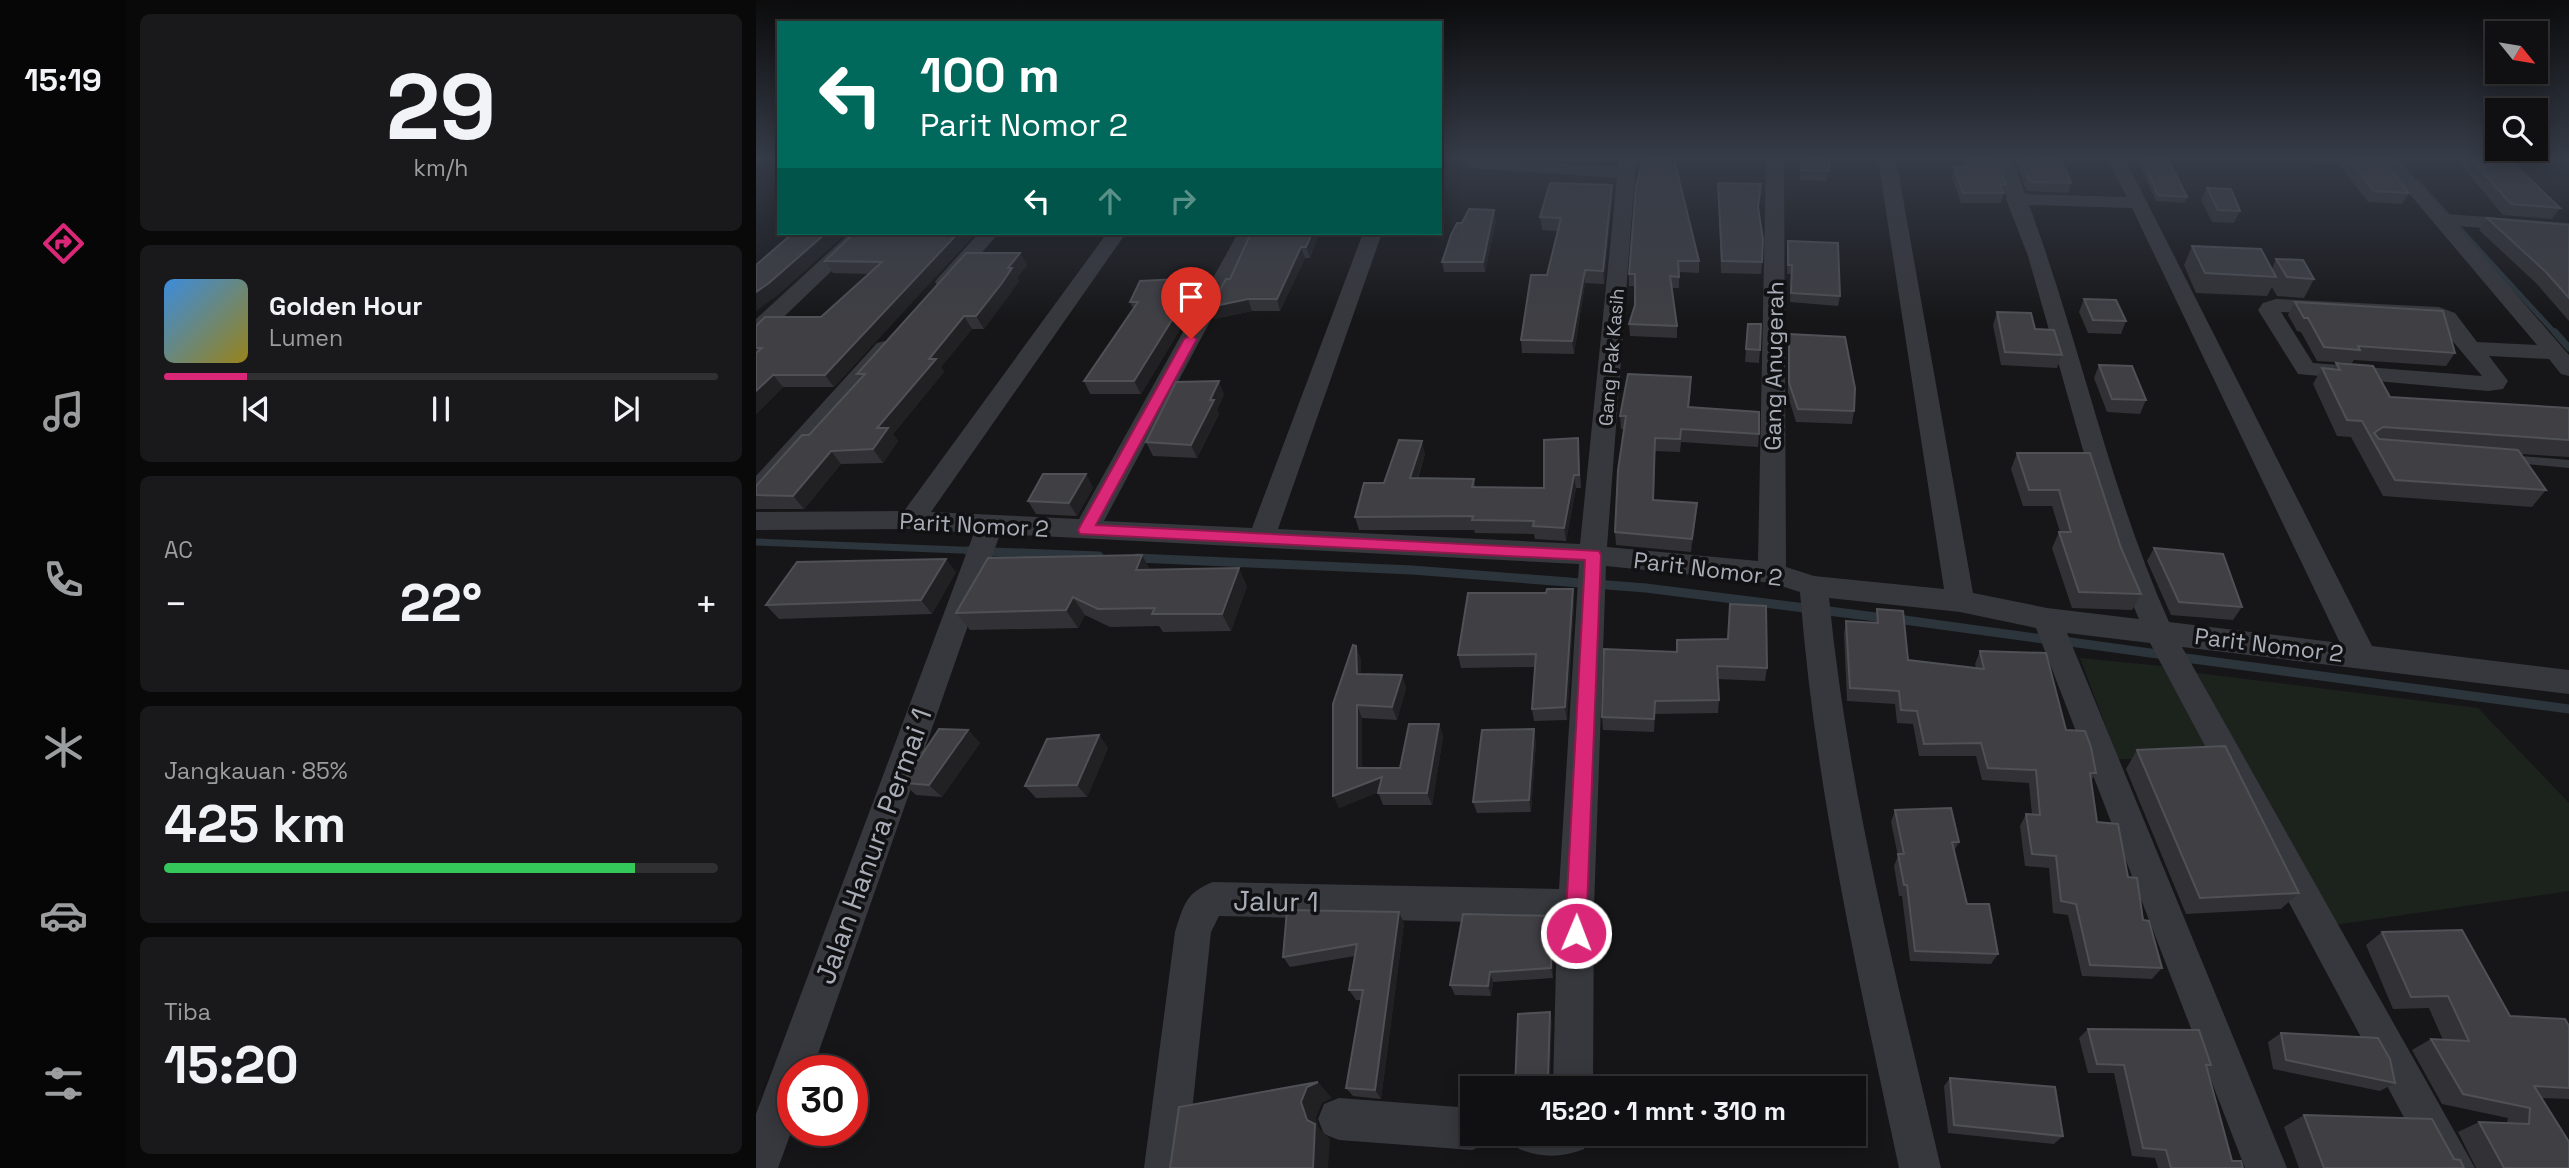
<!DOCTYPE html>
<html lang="id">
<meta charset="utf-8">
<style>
:root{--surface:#101012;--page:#19191b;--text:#f1f3f6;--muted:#9c9d9f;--line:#303032;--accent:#db2777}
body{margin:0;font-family:"Space Grotesk",sans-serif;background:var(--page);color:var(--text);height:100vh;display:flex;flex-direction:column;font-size:26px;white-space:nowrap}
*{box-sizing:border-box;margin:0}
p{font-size:23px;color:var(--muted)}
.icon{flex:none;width:38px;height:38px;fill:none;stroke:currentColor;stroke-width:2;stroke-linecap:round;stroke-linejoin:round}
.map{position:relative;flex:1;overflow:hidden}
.details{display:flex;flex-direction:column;gap:14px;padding:14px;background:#09090a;width:630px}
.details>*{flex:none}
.top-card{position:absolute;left:21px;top:21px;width:665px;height:214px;border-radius:0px;box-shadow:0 4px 18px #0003,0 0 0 2px var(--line);background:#00695c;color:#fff;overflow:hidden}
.needle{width:46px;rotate:120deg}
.fabs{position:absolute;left:1729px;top:21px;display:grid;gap:14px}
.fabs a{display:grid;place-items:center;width:63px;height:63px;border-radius:0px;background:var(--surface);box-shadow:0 4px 18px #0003,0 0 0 2px var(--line);font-size:35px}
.speed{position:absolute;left:21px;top:1055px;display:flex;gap:14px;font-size:35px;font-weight:700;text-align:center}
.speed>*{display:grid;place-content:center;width:91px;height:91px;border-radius:50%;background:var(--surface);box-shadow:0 4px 18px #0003,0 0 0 2px var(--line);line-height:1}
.speed .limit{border:10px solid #d22;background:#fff;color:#111}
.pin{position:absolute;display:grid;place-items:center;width:60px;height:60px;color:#fff;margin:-72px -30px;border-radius:50% 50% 50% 0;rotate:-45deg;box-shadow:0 0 7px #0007}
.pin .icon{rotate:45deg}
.me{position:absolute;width:77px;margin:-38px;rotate:1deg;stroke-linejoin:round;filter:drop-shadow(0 0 5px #0008)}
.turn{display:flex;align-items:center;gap:24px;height:147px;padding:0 28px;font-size:32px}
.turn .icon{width:91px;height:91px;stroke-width:2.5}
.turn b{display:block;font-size:49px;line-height:60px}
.lanes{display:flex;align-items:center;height:66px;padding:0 28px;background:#0003;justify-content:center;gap:35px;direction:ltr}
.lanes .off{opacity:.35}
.big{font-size:52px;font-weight:800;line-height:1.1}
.details .tile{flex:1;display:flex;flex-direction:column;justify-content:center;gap:10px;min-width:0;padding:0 24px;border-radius:10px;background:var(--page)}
.details .dial{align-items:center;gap:0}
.dial b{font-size:91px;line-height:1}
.song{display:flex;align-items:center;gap:21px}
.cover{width:84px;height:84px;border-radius:10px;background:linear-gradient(135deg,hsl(210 70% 55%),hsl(50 70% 35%))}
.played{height:7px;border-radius:4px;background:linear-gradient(90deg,var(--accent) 15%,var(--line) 15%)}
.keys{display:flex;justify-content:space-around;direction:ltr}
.heat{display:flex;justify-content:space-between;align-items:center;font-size:38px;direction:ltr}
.charge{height:10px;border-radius:5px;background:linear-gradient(90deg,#34c759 85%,var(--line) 0)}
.trip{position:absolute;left:704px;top:1076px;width:406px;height:70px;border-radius:0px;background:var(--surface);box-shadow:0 4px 18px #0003,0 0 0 2px var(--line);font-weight:800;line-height:70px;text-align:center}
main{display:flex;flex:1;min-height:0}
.tabs{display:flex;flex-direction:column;width:126px;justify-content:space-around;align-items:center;background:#060607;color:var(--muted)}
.tabs .icon{width:49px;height:49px}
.tabs .current{color:var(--accent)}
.tabs b{font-size:32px;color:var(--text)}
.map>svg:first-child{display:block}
</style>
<main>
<nav class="tabs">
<b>15:19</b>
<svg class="icon current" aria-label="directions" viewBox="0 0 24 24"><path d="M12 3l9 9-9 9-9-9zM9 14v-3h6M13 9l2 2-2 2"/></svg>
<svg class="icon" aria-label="music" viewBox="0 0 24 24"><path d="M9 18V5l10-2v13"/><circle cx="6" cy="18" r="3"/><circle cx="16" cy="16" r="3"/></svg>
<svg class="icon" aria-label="phone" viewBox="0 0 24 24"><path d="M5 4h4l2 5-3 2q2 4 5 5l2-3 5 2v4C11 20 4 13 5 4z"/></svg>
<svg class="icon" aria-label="climate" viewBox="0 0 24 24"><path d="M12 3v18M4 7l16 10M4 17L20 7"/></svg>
<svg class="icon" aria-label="car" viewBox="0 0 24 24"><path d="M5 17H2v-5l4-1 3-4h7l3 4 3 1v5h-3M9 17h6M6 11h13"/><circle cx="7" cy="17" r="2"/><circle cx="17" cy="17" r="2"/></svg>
<svg class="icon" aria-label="filters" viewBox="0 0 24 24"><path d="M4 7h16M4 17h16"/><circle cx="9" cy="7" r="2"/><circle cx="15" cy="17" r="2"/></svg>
</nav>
<section class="details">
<div class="tile dial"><b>29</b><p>km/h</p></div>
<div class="tile">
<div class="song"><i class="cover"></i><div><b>Golden Hour</b><p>Lumen</p></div></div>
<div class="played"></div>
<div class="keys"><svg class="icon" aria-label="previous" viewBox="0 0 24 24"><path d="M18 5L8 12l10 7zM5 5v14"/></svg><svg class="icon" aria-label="pause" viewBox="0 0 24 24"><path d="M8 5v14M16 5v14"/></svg><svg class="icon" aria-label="next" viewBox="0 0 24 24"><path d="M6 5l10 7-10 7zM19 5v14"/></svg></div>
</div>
<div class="tile"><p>AC</p>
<div class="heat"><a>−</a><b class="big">22°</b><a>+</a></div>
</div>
<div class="tile"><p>Jangkauan · 85%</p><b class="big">425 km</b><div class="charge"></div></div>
<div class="tile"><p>Tiba</p><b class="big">15:20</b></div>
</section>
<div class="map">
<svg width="1813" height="1168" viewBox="0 0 1813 1168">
<rect width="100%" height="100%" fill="#161618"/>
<path fill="#1c231d" d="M1324,658l82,8 56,93h-100z
M1441,673l281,35 91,95v88l-235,34z"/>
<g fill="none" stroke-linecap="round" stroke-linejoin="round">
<path stroke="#2c353c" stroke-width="5" d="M1661,182l139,152"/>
<path stroke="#2c353c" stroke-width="7" d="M1799,332l14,16
M0,542l255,10"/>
<path stroke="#2c353c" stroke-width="9" d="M212,551l131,5
M381,558l275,12 234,18 238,30
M1141,619l153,21
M1307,641l102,14
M1422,657l391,52"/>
<path fill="#37383d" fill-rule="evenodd" d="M1752,455l61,5v8l-65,-6 -2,-3z"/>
<path fill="#37383d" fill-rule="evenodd" d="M712,159l150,8v-8h18l-29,388 151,14 8,-402h18l2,408 28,9 130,13 -66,-430h18l77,434 74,15 92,11 -24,-56 -87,-307 -22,-57 1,-2 -13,-38h18l13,35 102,3 -20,-38h18l247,487 197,24v24l-387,-47 293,521h-44l-281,-525 -83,-10 220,535h-42l-209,-540 -76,-16 -131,-14c19,194 68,381 112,570h-42c-41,-191 -84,-381 -99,-576l-28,-9 -166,-17 -12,341 -1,181h-40l4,-164 -338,-8 -8,16 -25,236h-42l31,-236c9,-27 10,-39 38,-50l346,7 20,-325 -579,-30 -188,537h-19v56l-15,41h-22v-54l218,-581 -63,-4 -155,1v-18l148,-1 203,-278h19l-195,279 148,7 159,-286h19l-153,288 148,7 111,-295h19l-104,296 302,15 37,-366 -145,-10 -9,-5zM1273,205l103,3 208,435 -171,-21c-60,-134 -89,-280 -140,-417z
M1624,159h18l48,55 123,9v12l-112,-9 112,129v21l-8,-2 -12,-15 -60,-3 19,25 -5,8 -15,2 -190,-17 -40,-64 5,-7 13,-4 163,8 16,6 22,29 60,3zM1525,312l153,7 48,57 -169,-13z
M94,233h21l-107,103 -8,1v-18z
M223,233h20l-47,53h-14l-3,-4 3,-4z
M129,341l8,2 3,5 -3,5 -128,145 -9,3v-25l121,-133z
M583,1098l133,10v26h19l-4,10 -15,6 -133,-10 -15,-6 -6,-15 6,-15z
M757,1134h77l-6,15c-23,9 -42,9 -65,0z"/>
</g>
<path fill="#323236" d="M1045,159h28l-2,22 -27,-1z
M1207,159h34l9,26 -5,18h-40l-9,-26 2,-10h10z
M1258,159h47l10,24 -3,10 -41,-2z
M1381,159h31l19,38 -2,6 -29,-2z
M1560,159h76l4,4 -4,8 17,22 -7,11 -34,-2 -29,-38 -20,-1z
M1700,159h53l51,49 -8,11 -49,-4z
M1760,159h46l-3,4 -39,-2z
M962,183l43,1 -3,26 4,52 -1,12 -40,-1z
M856,185v12l-8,87 -19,-1 -11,71 -52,-1 -1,-13 26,-65 11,-44 -16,-1 -2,-13z
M880,186l63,75v12l-20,-1v16h-8l6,38v12l-47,-2 -1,-12 6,-19v-19h-6v-12z
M1451,188l33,23 -6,12 -22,-1 -11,-22z
M1731,218l82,7v96l-32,-37 -58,-54z
M740,220l-11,52h-41l-2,-10 20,-39z
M98,233h118l1,3 -139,151h-51l-27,27v-88l65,-9 48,-43 -36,-1 -8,-12z
M563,233l-9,25h-5l-25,53h-28l-38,8 16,-40z
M1032,241l52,55 -2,10 -48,-4 1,-28h-4z
M1436,246l80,23 4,-10 38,20 -10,19 -27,-2 -5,-9 -5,9 -71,-3 -12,-28z
M264,253l7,12 -10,13 2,3 -35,48h-12l-31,38 3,5 -51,62 5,7 -15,22 -42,1 -37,45h-48v-23l53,-51 52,-56 -4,-5z
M447,291l-62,103h-51l-6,-13 49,-73 -3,-6z
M1328,299l42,22 -5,13 -33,-1 -9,-21z
M1539,302l160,51 -9,13 -92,-6 -2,3 -35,-2 -16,-29 -4,-1 -9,-16z
M1241,312l38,17 27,26 -5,13 -56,-3 -8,-40z
M992,324l12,26 -1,13 -14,-1z
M1033,334l65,77 -2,13 -56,-2 -8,-26v-49z
M1580,363l54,34 179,11v49l-49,-3 26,36 -14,17 -149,-11 -32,-59 -14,-1 -24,-52 9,-16 11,1z
M1343,365l47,35 -6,14 -33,-2 -13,-34z
M935,390l-2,17 70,27 -1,13 -77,-5 -1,10 -25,-1 -1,49 42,16 -5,36 -75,-7 -1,-13 9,-103h-3l-1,-13z
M468,394l-7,16 2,4 -22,44 -44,-2 -7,-14z
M822,438l3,50h-5l-10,53 -31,-2 -1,-5 -59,-1 -1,-3h-115l-4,-13 29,-34 41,-29 -7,24 56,1 1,8 69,1z
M1261,453h73l31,95 20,46 -9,16 -60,-2 -20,-60 7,-16h1l-8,-26h-29l-12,-37z
M330,474l7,14 -16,28 -41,-2 -8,-13z
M1398,548l88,59 -9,13 -62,-5 -24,-54z
M395,569l96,17 -16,45 -68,1 -4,-6 -49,1 -25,-12 -7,13 -108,2 -14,-17z
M200,572l-24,42 -153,5 -13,-14z
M818,602l-7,118 -33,1 -2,-12 3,-42 -74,1 -3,-13z
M974,604l37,64 -2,13 -48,-2 2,21 -1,13 -63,1 -1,18 -51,-2 -1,-13 75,-65 51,-13z
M1121,609l31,51 68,8 -1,-4 5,-13 86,79 30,43 -5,8 6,41 31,55 15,43 19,48 -10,11 -70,-3 -14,-61 -15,-2 -4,-45 -24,-2 -5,-40 6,-12 6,1 -3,-32 -47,-3 -6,-24h-57l-6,-32 -16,-1 -2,-19 -48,-3 -3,-67 2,-13 28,2z
M605,659v15l41,1 4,13 -9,32 -35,-2v50h38l39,-44 4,13 -11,68h-49l-5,-13 -39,16z
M212,730l12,13 -38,54 -26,-2 -13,-12z
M343,735l9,13 -21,49 -51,1 -11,-12z
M780,741l-5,71 -54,1 -4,-11z
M1381,750l162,143 -18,16 -95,5 -60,-145z
M1139,810l64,32 -5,9 13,53 31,50 -7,10 -81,-3 -8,-65h-3l-5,-30 4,-10 -7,-34z
M648,923l-23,176 -28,-3 -7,-8 15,-88h-5l-7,-10 6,-34 -65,11 -7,-10z
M798,927l-1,51 -60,4 -2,14 -36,-1 -5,-10z
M1626,932l128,84 59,10v73l-28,-1 28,70h-93l-18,-36 21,-10 28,1 1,-5 -66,-14 -30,-54 19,-11 12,1 -14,-32 -36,1 -27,-64z
M1332,1029l123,36 -4,4 25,92 11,7h-85l-3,-10 -23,-2 -18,-83h-26l-9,-35z
M1525,1033l114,50 -15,8 -107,-22 -5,-27z
M1194,1078l113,58 -9,8 -106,-11 -4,-47z
M1548,1115l150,44 10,9h-165l-15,-41z"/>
<path fill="#212124" d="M856,185v12l-8,87 -1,-13z
M738,210l2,10 -11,52 -2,-10z
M70,233h21l-69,62 -22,16v-19z
M202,233h14l1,3 -139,151 -9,-12z
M556,233h7l-9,25 -4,-11z
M545,247l4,11 -25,53 -3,-12z
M264,253l7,12 -10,13 2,3 -10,15 -25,33 -8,-13 32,-48z
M829,270v13l-11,71 -2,-13z
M442,278l5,13 -62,103 -7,-13z
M492,299l4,12 -38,8 -4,-12z
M208,316l8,13 -31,38 3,5 -51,62 5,7 -15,22 -10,-14 4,-21 52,-69z
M17,375l10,12 -27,27v-23z
M463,381l5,13 -7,16 2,4 -22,44 -6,-13z
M666,441l3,13 -12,37 -3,-13z
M75,451l10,13 -37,45 -11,-13z
M330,474l7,14 -16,28 -8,-13z
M818,475l2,13 -10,53 -2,-13z
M941,503l-1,13 -5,36 1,-13z
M386,555l10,18 -16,-3z
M190,559l10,13 -24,42 -11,-14z
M483,568l8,18 -16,45 -9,-17z
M817,589l1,13 -7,118 -2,-13z
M317,597l12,18 -7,13 -12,-18z
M600,646l5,13v27l-4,-12z
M646,675l4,13 -9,32 -5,-13z
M601,705l5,13v62l-5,-12z
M683,724l4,13 -11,68 -5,-12z
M778,729l2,12 -5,71 -2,-12z
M212,730l12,13 -38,54 -13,-12z
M343,735l9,13 -21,49 -10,-12z
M626,777l5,12 -48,19 -6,-12z
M643,912l5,11 -23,176 -6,-9z
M796,916l2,11 -1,51 -2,-10z
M734,972l3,10 -2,14 -3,-10z
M794,1012l2,9 -2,67 -2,-9z
M562,1082l14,16 -10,5 -6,15 3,10 11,11 -2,29h-15l-6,-48 -6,-18 6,-15z"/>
<path fill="#3f3f44" stroke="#4f5156" stroke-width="2" d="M886,159h32l25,102h-21l1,16 -9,-1 7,50 -48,-2 6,-19v-31h-6l7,-88 5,-18z
M1046,159h27v12l-28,-1z
M1211,159h30l9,26h-6l4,8h-41l-9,-26h15z
M1264,159h41l10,24 -41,-1z
M1386,159h26l19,38 -29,-2z
M1593,159h43l4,4h-11l24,30 -35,-2z
M1715,159h38l51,49 -49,-4z
M794,183l62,2 -9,86 -18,-1 -13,71 -51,-1 10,-65h16l14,-57 -21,-1z
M962,183l43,1 -3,23 5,32 -1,23 -40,-1z
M1451,188l24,1 9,22 -22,-1z
M713,209l25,1 -11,52h-41l9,-27 6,-12h5z
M1731,218l82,7v73l-23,-26z
M37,233h33l-57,50 -13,9v-27z
M98,233h104l-133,142h-52l-17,16v-38l6,-5h-6v-22l9,-9h56l61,-55 -57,-1z
M495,233h61l-6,14h-5l-24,52h-29l-38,8 16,-28h4z
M1032,241l50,2 2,53 -49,-3 1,-28h-4z
M1436,246l69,3 15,28 -71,-4z
M210,253h54l-12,15h4l-10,15 -26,33h-12l-35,43h7l-59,69h11l-15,21 -42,2 -38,45 -37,-1v-9l46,-51h7l56,-61h-8z
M1520,259l27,1 11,19 -27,-2z
M442,278l-64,103h-50l54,-79h-8l10,-21z
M1328,299l32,1 10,21 -33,-1z
M1539,302l148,9 12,42 -97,-7 2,4 -36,-3 -16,-29h-4z
M1241,312l34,1 4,16 19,1 8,25 -57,-3z
M992,324h13l-1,26 -14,-1z
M1033,334l56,3 10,51 -1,23 -56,-2 -9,-26z
M1580,363l37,3 17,31 179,11v32l-186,-13 -9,6 5,6 139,11 28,40 -151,-10 -33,-59 -15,-1 -25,-52 18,2z
M1343,365l33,1 14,34 -34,-1z
M872,374l63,3 -3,30 71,5v22l-78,-5 -1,10 -25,-1 -2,62 44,3 -5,36 -77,-7 3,-62 8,-54h-6z
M463,381l-9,19h4l-23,45 -45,-3 30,-60z
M822,438l1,37h-5l-10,53 -31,-2 1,-5 -62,-1 1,-4 -118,1 9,-34h20l15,-43 23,1 -12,37 64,1 -2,8 72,1v-48z
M1261,453h73l31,95 20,46 -62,-2 -20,-60h12l-12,-42h-30z
M287,474h43l-17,29 -41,-2z
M1398,548l69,6 19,53 -63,-5z
M386,555l-6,15 103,-2 -17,46h-70l3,-6 -57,1 -25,-12 -7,13 -110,3 32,-55z
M190,559l-25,41 -155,5 31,-43z
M791,589h26l-8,118 -33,2 4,-55 -78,1 10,-62h78z
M974,604l36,2 1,62 -50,-2 2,34 -64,1 -1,18 -52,-2 2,-68 73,3v-12l51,-1z
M1121,609l26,2 5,49 76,9 -4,-18 66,2 20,77 19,1 6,16 5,26h-6l7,49 21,2 10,53 9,1 6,42 6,1 13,47 -72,-3 -14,-61 -15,-3 -5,-45 -24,-2 -6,-40 14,1 -4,-45 -48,-2 -7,-25 -57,1 -7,-33 -16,-1 -2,-19 -49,-3 -4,-67 32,2z
M597,645l3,1 1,28 45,1 -10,32 -35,-2v63h43l9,-44h30l-12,69h-49l4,-16 -49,19v-92z
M183,729l29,1 -39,55 -26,-2z
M778,729l-5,71 -56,2 9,-72z
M343,735l-22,50 -52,1 22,-47z
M1469,746l74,147 -99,5 -63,-148z
M1195,808l8,34h-7l15,62h22l9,50 -83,-3 -8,-66h-3l-6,-31h6l-9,-44z
M531,910l112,2 -24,178 -29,-2 17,-98h-14l8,-46 -74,13z
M707,914l89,2 -1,52 -61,4 -2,14 -38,-1z
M1706,930l48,86 55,3 4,7v62l-35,-2 35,56v26h-65l-25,-46 50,2 1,-16 -67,-14 -32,-55 38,2 -21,-45 -37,1 -29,-65z
M794,1012l-2,67 12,3v6h-45l3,-74z
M1332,1029l111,1 12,35h-5l26,96h9l2,7h-72l-5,-18 -23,-2 -19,-83 -27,-1z
M1525,1033l97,5 12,21 5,24 -109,-23z
M1194,1078l105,9 8,49 -109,-11z
M562,1082l-11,5 -6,15 6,18 8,4 -2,44h-143l9,-61z
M1548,1115l128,4 22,40 6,1 4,8h-140z"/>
<linearGradient id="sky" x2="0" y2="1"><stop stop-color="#0c0c0d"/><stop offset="0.49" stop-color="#363c48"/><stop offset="1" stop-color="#363c48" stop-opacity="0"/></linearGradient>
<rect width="1813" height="322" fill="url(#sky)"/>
<path fill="#db2777" stroke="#8e194d" stroke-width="2" d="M435,335l6,4 -101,186 503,26 2,4 -15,378 -3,7 -7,3 -8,-3 -3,-7 20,-373 -505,-26 -2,-4 106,-191z"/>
<g text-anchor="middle" stroke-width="7" stroke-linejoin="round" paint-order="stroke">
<g font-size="19" fill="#a8adb8" stroke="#111113">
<text transform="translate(855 357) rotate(-85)" y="7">Gang Pak Kasih</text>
</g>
<g font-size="23" fill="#a8adb8" stroke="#111113">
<text transform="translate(1018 366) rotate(-89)" y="8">Gang Anugerah</text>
<text transform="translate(218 525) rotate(3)" y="8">Parit Nomor 2</text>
<text transform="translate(952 569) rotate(7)" y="8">Parit Nomor 2</text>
<text transform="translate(1513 645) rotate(7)" y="8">Parit Nomor 2</text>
</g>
<g font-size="28" fill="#a8adb8" stroke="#111113">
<text transform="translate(117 846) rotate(-70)" y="10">Jalan Hanura Permai 1</text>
<text transform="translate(520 901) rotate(1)" y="10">Jalur 1</text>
</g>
</g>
</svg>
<div class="fabs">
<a><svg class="needle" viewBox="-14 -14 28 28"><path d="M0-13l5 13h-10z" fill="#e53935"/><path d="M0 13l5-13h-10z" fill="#9c9d9f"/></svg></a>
<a><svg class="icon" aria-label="search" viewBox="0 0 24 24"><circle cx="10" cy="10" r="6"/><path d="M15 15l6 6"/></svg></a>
</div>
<div class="speed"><div class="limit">30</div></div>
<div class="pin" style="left:435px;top:339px;background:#d93025"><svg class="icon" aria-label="arrive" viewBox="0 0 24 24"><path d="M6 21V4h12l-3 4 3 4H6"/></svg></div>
<svg class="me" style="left:820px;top:933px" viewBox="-20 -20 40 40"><circle r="17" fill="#db2777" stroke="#fff" stroke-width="3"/><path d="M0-11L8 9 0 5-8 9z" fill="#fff"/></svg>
<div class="trip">15:20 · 1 mnt · 310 m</div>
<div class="top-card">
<div class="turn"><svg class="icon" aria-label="left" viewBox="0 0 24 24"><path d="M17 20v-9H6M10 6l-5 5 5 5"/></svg><div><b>100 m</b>Parit Nomor 2</div></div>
<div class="lanes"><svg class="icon" aria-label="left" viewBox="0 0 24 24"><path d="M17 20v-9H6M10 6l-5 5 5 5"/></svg><svg class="icon off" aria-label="ahead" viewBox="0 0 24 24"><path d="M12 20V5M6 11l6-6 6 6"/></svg><svg class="icon off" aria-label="right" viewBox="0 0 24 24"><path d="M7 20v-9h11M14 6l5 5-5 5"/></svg></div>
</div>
</div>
</main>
